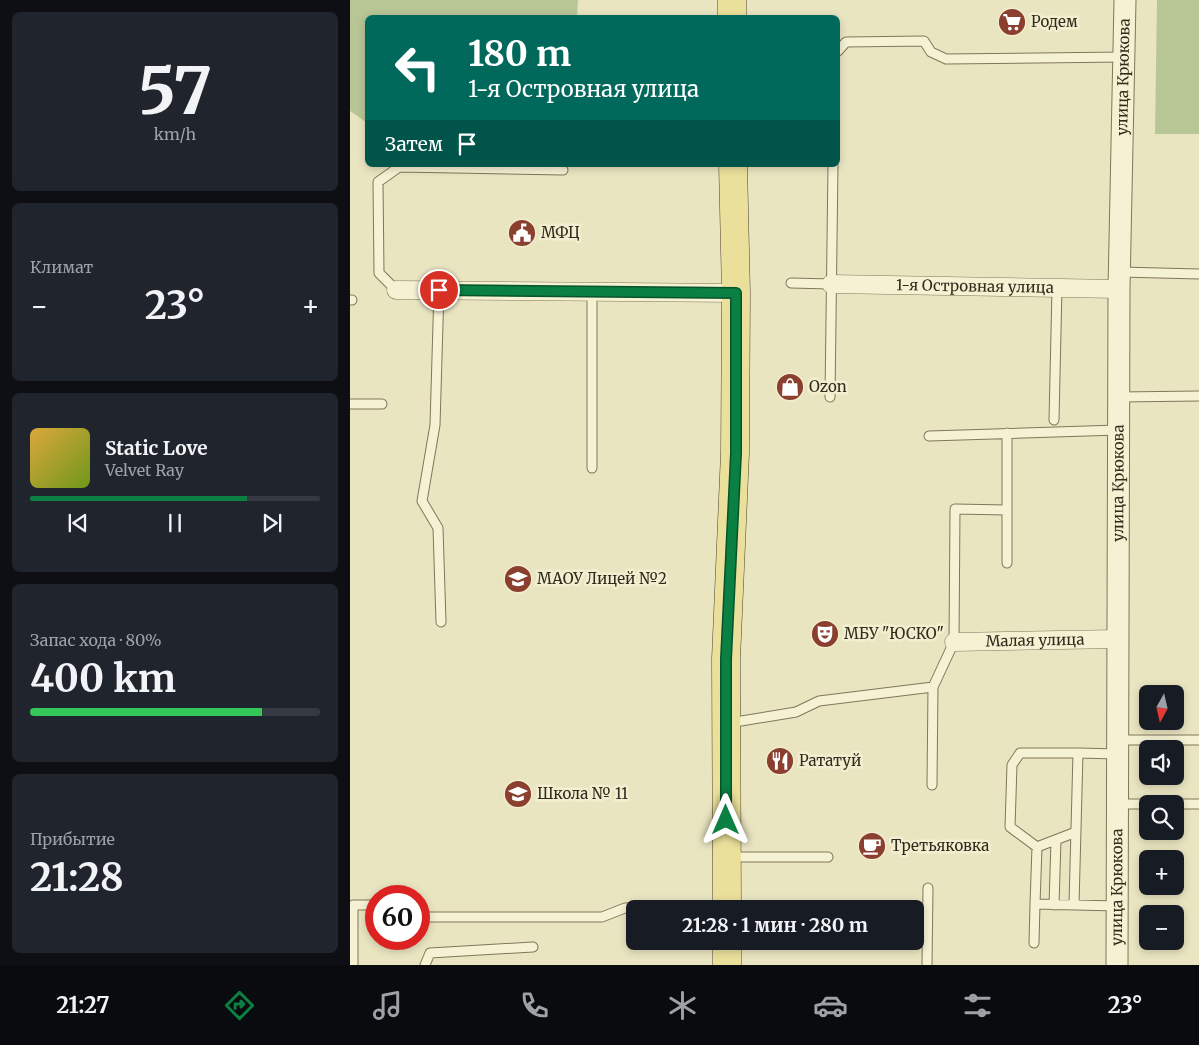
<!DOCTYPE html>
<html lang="ru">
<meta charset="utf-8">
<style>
:root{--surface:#171b24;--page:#20242c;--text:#f1f3f6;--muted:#9ea1a6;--line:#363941;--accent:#0b8043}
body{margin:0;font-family:Merriweather,serif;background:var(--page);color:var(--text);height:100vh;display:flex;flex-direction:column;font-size:19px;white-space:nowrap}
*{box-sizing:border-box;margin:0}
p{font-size:16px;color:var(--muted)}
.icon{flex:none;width:28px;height:28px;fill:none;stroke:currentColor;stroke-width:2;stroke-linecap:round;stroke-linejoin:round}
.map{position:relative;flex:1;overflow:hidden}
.details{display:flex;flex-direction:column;gap:12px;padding:12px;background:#0d0f14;width:350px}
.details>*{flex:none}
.banner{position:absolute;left:15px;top:15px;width:475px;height:152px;border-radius:8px;box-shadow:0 2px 8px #0003;background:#00695c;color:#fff;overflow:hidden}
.needle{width:32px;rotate:188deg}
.buttons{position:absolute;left:789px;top:685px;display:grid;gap:10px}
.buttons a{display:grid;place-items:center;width:45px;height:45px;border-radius:8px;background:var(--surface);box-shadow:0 2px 8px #0003;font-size:25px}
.speed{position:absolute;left:15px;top:885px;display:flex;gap:10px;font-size:25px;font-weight:700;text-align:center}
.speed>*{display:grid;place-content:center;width:65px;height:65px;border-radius:50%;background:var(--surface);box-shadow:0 2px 8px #0003;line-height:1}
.speed .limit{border:8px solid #d22;background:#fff;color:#111}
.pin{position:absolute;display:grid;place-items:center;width:42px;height:42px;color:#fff;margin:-21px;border:2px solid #fff;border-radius:50%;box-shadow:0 1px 5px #0007}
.me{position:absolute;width:55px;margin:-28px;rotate:0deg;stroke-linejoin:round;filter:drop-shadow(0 0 4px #0008)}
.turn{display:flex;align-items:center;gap:18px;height:105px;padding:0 20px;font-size:22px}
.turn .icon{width:65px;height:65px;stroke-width:2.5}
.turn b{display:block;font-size:35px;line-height:42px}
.then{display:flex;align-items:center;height:48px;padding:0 20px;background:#0003;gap:10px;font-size:19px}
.big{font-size:38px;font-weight:700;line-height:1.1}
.details .widget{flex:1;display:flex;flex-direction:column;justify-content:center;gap:8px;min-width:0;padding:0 18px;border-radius:8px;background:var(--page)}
.details .dial{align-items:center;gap:0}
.dial b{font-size:65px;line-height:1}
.song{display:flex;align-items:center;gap:15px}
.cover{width:60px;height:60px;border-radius:8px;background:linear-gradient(135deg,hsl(40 70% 55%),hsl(80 70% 35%))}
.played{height:5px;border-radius:2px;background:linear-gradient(90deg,var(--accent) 75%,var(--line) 75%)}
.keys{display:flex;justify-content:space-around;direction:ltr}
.heat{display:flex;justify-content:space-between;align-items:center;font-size:28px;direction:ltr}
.charge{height:8px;border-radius:4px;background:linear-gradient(90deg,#34c759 80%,var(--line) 0)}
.trip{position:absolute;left:276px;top:900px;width:298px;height:50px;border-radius:8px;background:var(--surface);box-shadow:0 2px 8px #0003;font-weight:700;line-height:50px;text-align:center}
.dock{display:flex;height:80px;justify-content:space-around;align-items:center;background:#090b0e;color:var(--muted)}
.dock .icon{width:35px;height:35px}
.dock .active{color:var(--accent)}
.dock b{font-size:22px;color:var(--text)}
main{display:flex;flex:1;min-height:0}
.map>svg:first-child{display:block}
</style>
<main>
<section class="details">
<div class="widget dial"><b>57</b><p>km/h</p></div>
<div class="widget"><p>Климат</p>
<div class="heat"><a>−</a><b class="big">23°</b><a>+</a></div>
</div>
<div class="widget">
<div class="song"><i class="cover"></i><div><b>Static Love</b><p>Velvet Ray</p></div></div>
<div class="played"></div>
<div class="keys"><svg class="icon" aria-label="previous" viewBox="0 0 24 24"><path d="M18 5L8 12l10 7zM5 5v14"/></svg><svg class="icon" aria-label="pause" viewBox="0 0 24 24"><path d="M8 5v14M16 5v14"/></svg><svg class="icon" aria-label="next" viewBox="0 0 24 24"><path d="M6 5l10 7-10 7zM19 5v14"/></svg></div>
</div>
<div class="widget"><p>Запас хода · 80%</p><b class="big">400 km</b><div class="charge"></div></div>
<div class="widget"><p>Прибытие</p><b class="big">21:28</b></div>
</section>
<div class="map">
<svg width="849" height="965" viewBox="0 0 849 965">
<rect width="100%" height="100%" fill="#eae5c1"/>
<path fill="#b8c696" d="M0,0h228l-1,17 -209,1 -1,119 -1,-15 -16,-11z
M807,0h42v134h-44z"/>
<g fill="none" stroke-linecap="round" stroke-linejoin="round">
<defs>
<path id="service" d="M488,51l8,-9 78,-1 7,11 15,7 177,-2
M770,272l79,2
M441,283l40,1
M46,290l-17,-17 -1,-91 21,-15 164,3
M89,290l-4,135 -13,76 16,27 3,94
M0,300h2
M480,397l3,-232
M769,397l80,-1
M0,404h32
M704,420l3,-132
M579,436l189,-6
M242,468v-177
M657,563v-130
M379,723l67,-11 23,-11 114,-14 21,-45 1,-133 52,1
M768,740h81
M582,785l1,-98
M768,804h30
M825,804h24
M687,847l39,-15
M379,857h99
M685,904l2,-57 -27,-20 2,-62 8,-12h58
M704,905l2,-65
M724,905l4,-152 40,1
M69,917h183l23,-9h99
M0,935l3,1v29
M3,936v-31h23
M684,943l1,-39 82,2
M75,965l5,-12 103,-6
M577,965l1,-77"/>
<g id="minor">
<path id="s1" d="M481,284l288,5"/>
<path d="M46,290l340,3"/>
<path id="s2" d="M604,642l164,-3"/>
</g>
<g id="tertiary">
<path id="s3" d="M767,965l2,-676 6,-289"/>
</g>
<path id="primary" d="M382,0v18
M377,909l-1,-250 9,-206 1,-160 -3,-128
M377,941v24"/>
</defs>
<use href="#service" stroke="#81765a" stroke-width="11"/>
<use href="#minor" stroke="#81765a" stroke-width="19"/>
<use href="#tertiary" stroke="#81765a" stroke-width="23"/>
<use href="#primary" stroke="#4f432e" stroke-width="29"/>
<use href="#service" stroke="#f5f1d3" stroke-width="9"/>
<use href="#minor" stroke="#f5f1d3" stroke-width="18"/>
<use href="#tertiary" stroke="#f5f1d3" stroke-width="21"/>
<use href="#primary" stroke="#ebe09b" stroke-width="28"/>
</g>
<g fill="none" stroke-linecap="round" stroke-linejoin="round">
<defs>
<path id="route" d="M89,290l297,3v160l-10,206v161"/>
</defs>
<use href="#route" stroke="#07532c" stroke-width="12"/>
<use href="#route" stroke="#0b8043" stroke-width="9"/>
</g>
<defs>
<symbol id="supermarket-disc" viewBox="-11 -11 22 22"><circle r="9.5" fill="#8b3f2f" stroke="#f2eecf"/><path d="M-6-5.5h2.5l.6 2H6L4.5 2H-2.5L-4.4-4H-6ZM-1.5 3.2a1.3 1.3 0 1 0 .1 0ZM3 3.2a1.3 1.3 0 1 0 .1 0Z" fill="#fff"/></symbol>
<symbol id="civic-disc" viewBox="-11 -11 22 22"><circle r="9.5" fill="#8b3f2f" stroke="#f2eecf"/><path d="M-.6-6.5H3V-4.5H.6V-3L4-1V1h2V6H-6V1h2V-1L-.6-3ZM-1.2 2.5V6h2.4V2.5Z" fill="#fff"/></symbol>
<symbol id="shop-disc" viewBox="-11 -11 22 22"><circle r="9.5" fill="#8b3f2f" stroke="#f2eecf"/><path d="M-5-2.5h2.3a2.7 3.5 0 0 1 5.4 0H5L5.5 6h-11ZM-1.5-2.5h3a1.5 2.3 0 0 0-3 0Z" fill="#fff"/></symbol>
<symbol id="school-disc" viewBox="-11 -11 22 22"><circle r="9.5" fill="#8b3f2f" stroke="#f2eecf"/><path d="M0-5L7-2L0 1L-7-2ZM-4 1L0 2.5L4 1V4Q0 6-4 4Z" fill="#fff"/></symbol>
<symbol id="theatre-disc" viewBox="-11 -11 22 22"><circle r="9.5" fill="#8b3f2f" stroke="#f2eecf"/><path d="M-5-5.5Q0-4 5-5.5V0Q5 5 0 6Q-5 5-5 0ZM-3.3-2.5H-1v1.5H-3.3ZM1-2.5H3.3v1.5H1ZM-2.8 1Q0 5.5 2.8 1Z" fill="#fff"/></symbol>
<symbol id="restaurant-disc" viewBox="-11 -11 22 22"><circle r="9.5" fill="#8b3f2f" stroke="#f2eecf"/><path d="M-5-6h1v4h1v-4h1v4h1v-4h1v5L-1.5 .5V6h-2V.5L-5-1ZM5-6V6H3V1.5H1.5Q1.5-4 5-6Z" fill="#fff"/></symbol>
<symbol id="cafe-disc" viewBox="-11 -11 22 22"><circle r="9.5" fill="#8b3f2f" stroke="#f2eecf"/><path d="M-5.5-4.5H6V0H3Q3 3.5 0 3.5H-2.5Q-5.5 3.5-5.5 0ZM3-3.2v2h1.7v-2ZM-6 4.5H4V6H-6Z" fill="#fff"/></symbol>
</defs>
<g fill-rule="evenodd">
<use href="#supermarket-disc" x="646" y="6" width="32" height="32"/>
<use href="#civic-disc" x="156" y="217" width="32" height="32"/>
<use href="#shop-disc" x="424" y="371" width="32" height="32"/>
<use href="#school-disc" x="152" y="563" width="32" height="32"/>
<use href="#theatre-disc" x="459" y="618" width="32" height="32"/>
<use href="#restaurant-disc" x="414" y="745" width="32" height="32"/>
<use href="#school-disc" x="152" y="778" width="32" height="32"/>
<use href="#cafe-disc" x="506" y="830" width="32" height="32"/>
</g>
<g text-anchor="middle" stroke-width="5" stroke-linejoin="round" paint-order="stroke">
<g font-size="15" fill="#322b1d" stroke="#f2eecf" text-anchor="start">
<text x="681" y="27">Родем</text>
<text x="191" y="238">МФЦ</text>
<text x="459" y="392">Ozon</text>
<text x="187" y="584">МАОУ Лицей №2</text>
<text x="494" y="639">МБУ "ЮСКО"</text>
<text x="449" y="766">Рататуй</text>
<text x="187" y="799">Школа № 11</text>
<text x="541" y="851">Третьяковка</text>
</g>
<g font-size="15" fill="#322b1d" stroke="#f2eecf">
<text dy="5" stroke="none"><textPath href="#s3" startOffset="888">улица Крюкова</textPath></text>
<text dy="5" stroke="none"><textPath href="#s1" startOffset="144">1-я Островная улица</textPath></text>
<text dy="5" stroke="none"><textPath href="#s3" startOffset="482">улица Крюкова</textPath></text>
<text dy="5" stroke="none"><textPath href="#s2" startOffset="81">Малая улица</textPath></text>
<text dy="5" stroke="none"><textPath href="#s3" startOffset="78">улица Крюкова</textPath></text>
</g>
</g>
</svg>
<div class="buttons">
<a><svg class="needle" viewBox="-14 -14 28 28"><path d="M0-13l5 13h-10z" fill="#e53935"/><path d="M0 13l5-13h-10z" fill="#9ea1a6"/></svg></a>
<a><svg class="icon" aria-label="sound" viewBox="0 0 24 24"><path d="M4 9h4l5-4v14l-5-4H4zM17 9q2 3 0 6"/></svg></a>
<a><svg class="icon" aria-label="search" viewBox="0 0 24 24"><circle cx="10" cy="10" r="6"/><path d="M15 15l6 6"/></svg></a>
<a>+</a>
<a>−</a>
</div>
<div class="speed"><div class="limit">60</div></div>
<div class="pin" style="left:89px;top:290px;background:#d93025"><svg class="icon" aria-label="arrive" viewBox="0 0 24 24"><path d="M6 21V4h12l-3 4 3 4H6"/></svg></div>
<svg class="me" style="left:376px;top:820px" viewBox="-20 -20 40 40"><path d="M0-17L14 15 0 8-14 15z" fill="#0b8043" stroke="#fff" stroke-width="4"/></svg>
<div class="trip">21:28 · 1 мин · 280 m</div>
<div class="banner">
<div class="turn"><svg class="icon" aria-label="left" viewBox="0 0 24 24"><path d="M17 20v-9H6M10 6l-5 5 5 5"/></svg><div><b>180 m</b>1-я Островная улица</div></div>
<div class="then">Затем<svg class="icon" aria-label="arrive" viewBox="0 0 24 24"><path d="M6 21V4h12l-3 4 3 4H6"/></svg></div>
</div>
</div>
</main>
<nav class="dock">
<b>21:27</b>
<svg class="icon active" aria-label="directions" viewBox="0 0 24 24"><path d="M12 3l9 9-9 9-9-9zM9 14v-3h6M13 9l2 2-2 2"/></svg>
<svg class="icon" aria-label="music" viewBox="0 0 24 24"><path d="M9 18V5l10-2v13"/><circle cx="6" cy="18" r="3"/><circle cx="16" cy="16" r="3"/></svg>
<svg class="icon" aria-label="phone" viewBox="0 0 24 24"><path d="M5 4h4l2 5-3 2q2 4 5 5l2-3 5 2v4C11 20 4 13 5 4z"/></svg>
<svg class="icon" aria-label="climate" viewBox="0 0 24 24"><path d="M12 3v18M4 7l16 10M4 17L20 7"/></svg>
<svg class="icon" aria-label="car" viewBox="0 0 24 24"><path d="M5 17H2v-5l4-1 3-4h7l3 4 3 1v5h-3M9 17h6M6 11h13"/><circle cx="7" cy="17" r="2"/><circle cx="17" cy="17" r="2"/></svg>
<svg class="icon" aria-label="filters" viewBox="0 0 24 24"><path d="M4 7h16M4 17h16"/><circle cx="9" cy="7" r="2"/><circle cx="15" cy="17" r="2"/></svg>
<b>23°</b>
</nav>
